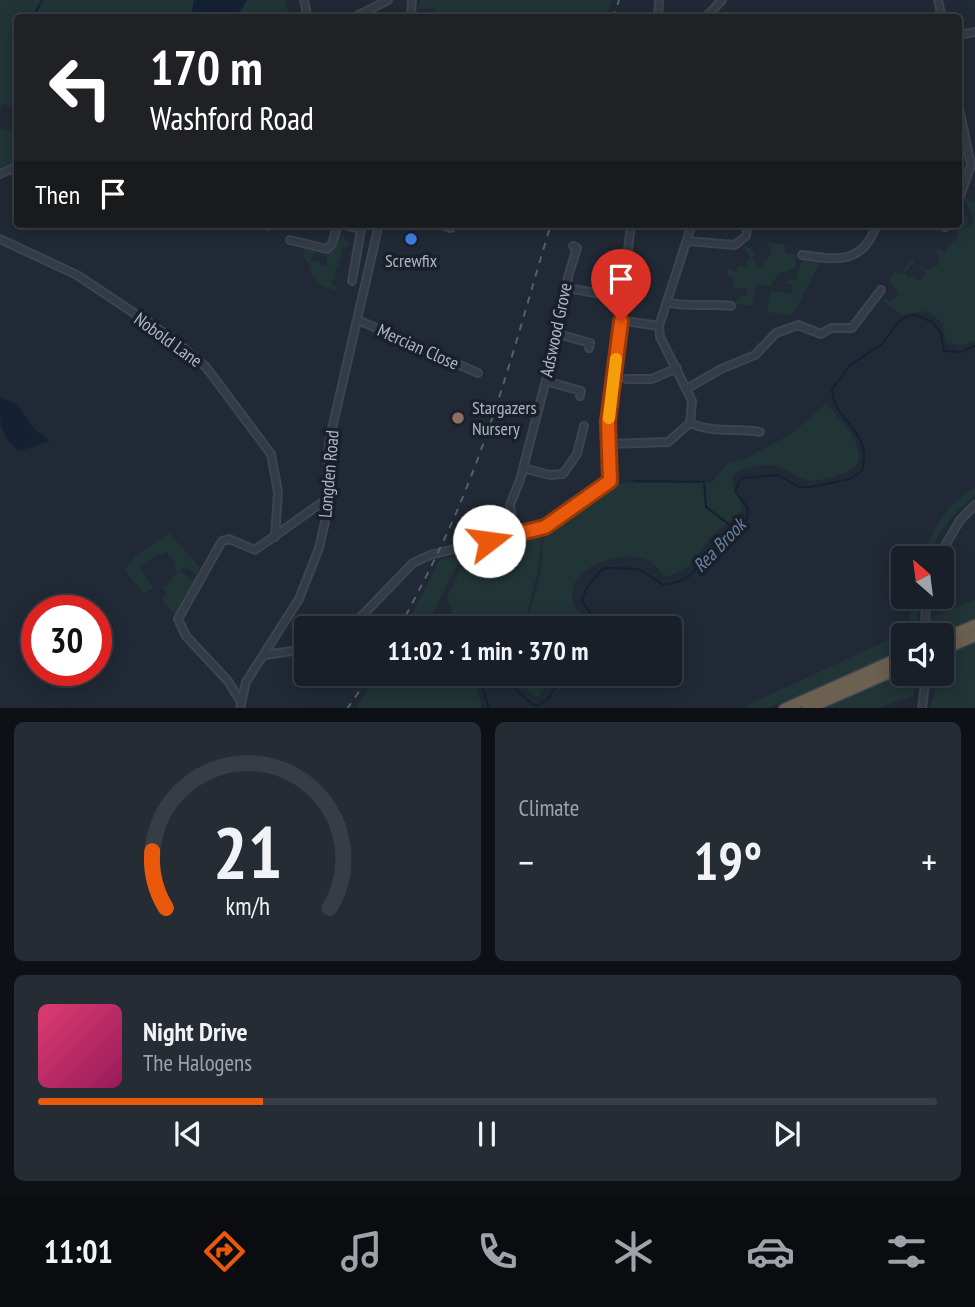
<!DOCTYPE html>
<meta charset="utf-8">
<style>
:root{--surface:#181f28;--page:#252c34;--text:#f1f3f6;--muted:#9fa2a8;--line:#363d45;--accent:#ea580c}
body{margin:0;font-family:"PT Sans Narrow",sans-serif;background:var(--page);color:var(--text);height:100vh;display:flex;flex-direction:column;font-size:26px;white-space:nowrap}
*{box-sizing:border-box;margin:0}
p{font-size:23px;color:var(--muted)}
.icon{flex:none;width:38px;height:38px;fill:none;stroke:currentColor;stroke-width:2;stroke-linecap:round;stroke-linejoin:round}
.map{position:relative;height:708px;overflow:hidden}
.panel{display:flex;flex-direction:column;gap:14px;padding:14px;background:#0d1116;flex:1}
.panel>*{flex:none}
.hud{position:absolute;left:14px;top:14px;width:948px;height:214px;border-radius:7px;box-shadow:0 4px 18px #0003,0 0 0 2px var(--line);background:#202124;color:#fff;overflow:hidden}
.needle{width:46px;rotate:332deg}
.controls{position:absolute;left:891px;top:546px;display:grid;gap:14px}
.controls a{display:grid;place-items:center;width:63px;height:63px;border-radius:7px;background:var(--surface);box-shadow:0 4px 18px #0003,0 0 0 2px var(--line);font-size:35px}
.speed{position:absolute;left:21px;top:595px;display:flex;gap:14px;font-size:35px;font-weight:700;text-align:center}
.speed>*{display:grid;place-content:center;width:91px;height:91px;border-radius:50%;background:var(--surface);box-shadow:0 4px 18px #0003,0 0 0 2px var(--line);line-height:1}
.speed .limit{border:10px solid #d22;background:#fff;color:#111}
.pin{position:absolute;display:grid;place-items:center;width:60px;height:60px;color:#fff;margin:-72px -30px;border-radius:50% 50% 50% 0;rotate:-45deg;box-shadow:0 0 7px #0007}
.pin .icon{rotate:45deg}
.me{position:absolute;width:77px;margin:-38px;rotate:75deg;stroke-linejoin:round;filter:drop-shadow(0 0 5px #0008)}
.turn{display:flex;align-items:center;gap:24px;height:147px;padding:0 21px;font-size:32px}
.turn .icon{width:91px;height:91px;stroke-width:2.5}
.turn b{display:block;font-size:49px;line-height:60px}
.then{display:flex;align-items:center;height:66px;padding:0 21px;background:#0003;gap:14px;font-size:26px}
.big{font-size:52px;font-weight:700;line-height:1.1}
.panel .tile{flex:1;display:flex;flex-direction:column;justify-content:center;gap:10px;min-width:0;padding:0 24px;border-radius:10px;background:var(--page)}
.panel .dial{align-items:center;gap:0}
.dial svg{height:182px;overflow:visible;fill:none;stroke:var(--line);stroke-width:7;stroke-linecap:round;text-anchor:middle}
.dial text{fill:var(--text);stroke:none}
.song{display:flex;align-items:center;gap:21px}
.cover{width:84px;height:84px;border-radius:10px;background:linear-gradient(135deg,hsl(340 70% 55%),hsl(330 70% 35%))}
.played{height:7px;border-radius:4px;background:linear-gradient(90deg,var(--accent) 25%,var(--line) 25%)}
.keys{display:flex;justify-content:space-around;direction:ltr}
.heat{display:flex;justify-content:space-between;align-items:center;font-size:38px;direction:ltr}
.panel .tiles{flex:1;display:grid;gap:14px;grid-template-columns:1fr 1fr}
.tile:last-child{grid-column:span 2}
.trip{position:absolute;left:294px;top:616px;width:388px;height:70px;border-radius:7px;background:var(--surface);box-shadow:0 4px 18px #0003,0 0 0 2px var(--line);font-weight:700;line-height:70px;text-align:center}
.dock{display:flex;height:112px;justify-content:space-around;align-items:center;background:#0a0c10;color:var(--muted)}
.dock .icon{width:49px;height:49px}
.dock .active{color:var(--accent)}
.dock b{font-size:32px;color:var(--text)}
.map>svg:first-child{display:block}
</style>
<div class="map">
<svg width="975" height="709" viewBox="0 0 975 709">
<rect width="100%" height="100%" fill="#202935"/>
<path fill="#213436" d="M0,0h194l-2,12 6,5 -180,1 -1,91 -15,-5 -2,7z
M247,0h37l6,17h-54z
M420,0h192l-6,18 -170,-1 -1,-8h-17z
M0,129l9,1 7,11 -3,21 -13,6z
M963,194l8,8 4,-1v140l-16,5 -13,-4 -4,-19 -15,-12 -26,4 -18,-14 3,-3 4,3 8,-6 -9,-16 6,-7 5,2 12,-15 3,2 -10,12 3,5 6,-2 4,5 8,-6 -8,-12 8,7 14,-6 -4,-13 3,-3 4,4 16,-17 -3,-4 3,-13 9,-2 -1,11 7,-5z
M341,234l10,10 -9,5 -2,8 6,1 -6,1 -2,7 5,3 -7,-1 -2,8 7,2h-7l-2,7 6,2 -1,4c-36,-9 -19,-20 -34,-36l3,-8 10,2 -6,12h10l-1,3 7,2 1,-13 5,-3z
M766,242l19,2v9l11,2v13l-18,6 -7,12 -15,-2 -4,22 -17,-2 2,-7 10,-2v-7h-14l1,-10 -7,-2 1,-8 8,4 2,-6 8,1 1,-7h4l-8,-15 9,4 2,7 -2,3 8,8 12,-15z
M805,257l16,4 -29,55 -25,-4 3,-21 22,2 1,-7 -9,-4 14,-4 -2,-5z
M826,403c17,20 59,61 12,72 -10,3 -22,7 -32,5 -6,-1 -9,-4 -14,-7 -19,-12 -37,-9 -56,-1l-4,7 11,30c-8,11 -20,16 -29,25 -22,23 -12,31 -48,43 -6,-5 -13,-15 -20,-18 -27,-10 -88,10 -71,48 4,7 12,15 17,21h-67l15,-53 4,-44 70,-48 98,-1 15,-19 18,-4 49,-27z
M975,488v7c-22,18 -37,37 -47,63h-6c11,-28 24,-56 53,-70z
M543,532l-6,43 -14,53h-69l2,-6 -9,-25 18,-36 18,-11v18l35,1 -1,-31z
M169,533l31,34 -4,8 -10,-8 -6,4 14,10 -19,34 -14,-15 5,-6 -5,-8h5l11,-14 -3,-4 3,-3 -11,-13 -6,4 -2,-2 -19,13 14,21 -9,6 -20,-24 14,-16z
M461,557l-36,71h-20l35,-69z
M912,599l7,4 -1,32h-15v14l-134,59h-28l168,-78z
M975,600v19l-35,16h-8l-1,-18z
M975,642v66h-45l7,-26 -1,-8h6v-18z
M377,674h109l-10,11 6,23h-126z
M512,674h40l-14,24 -27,-21z
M905,674h10l-1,22 -36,12h-55z"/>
<path fill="#142132" d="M194,0h53l-11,17 -38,1 -6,-6z
M0,398l17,6 17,25 16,12 -31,10c-19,-15 -19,-26 -19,-53z"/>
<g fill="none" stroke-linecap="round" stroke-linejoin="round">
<path stroke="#142132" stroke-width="2" d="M33,18l9,-18
M634,481l70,1 2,25 28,21
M599,628l-17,-28 4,-11 17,-21 36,1 24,16c37,-5 30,-20 51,-41 9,-9 23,-16 33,-24l1,-12 -13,-17 6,-13 37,-3 21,12h12l39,-8 12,-8c12,-41 -30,-50 -30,-82l18,-24 31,-20 21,-27 14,-3 16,7 9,11 3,18 17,1 14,-6
M489,709l-6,-20 11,-12c17,-1 27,24 43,29l11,-7 16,-25"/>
<defs>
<path id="minor" d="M304,0l4,18
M938,0l4,18
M353,18l35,-18
M411,18l1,-18
M658,18l1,-18
M705,18l17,-18
M959,35l16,-3
M959,108l12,57 -12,34
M0,174l18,-8
M341,224l19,5
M440,224l11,4
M268,226v-2
M945,227l1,-3
M0,239l77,36 96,64 33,28 65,87 7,38 -3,45
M290,240l37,9 5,-5 6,-20
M687,241l48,4 11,-9 2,-12
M802,255c35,5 61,10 75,-31
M352,281l10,-57
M568,288l55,10
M667,302c21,6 42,1 64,4
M358,320l120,53
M632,322l27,4
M558,334l32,9 -1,5
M626,379h26l25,-11
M546,381l35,10 -1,5
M688,388l33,-19 34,-14 21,-22 22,-8 23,9 10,-6h21l29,-38
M690,423c22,10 45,5 70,9
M609,444l59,-2 22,-19 2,-22 -32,-64 -1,-11 33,-102
M523,468l27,7 13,-1 14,-20 7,-28
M515,534l-5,-29 10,-25 38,-146 5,-41 5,-5v-11l9,-29 -4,-2
M938,558l22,-38 15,-15
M350,628l63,-65 17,-8 116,-28 64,-46 -2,-60 23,-197
M925,635l1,-38
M265,655l41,-6
M240,701l-12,-20 -42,-45 -8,-17 44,-78 7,-2 26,11 69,-49
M240,709l6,-27 53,-83 20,-51 6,-26 4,-80 50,-218
M922,709l4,-35"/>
<path id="highway" d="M942,639l33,-14
M942,650l33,-14
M784,709l119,-53
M807,709l96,-42"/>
</defs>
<use href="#minor" stroke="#3c444f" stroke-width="10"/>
<use href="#highway" stroke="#3d4650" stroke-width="13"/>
<use href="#minor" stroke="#333b46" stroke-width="6"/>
<use href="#highway" stroke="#6c6150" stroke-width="10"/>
<path stroke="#555f6d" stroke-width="2" stroke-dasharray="7 7" stroke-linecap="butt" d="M613,18l6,-18
M399,628c26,-48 51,-97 71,-149 33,-83 55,-170 81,-255
M347,709l24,-35"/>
</g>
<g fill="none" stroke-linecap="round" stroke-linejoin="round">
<defs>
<path id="route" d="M489,541l56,-14 65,-46 -2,-60 13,-100"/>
</defs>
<use href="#route" stroke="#983908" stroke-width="18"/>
<use href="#route" stroke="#ea580c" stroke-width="12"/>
<path stroke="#f59e0b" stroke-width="12" d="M609,418l7,-59"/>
</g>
<circle fill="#3f7fe0" stroke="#19202a" stroke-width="2.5" cx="411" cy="239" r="7"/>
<circle fill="#8d6e63" stroke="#19202a" stroke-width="2.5" cx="458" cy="418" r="7"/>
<g text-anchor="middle" stroke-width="7" stroke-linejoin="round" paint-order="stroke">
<g font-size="18" fill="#adb6c3" stroke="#19202a">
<text x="411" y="267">Screwfix</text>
<text x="472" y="414" text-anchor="start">Stargazers<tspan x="472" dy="21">Nursery</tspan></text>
</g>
<g font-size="18" fill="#adb6c3" stroke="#19202a">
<text transform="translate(556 330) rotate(-78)" y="6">Adswood Grove</text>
<text transform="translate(168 340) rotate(36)" y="6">Nobold Lane</text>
<text transform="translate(418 347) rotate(24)" y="6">Mercian Close</text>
<text transform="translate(329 474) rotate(-85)" y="6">Longden Road</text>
</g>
<g font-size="19" font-style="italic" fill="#6680a2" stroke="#19202a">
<text transform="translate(719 545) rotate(-46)" y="7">Rea Brook</text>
</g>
</g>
</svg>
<div class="controls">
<a><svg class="needle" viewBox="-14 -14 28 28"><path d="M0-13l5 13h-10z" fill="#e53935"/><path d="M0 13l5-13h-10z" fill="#9fa2a8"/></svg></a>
<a><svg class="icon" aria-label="sound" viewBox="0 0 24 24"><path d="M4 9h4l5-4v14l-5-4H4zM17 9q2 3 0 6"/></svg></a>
</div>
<div class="speed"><div class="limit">30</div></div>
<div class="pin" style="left:621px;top:321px;background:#d93025"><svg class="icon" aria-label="arrive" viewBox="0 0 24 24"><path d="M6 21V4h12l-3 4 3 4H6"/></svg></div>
<svg class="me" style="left:489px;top:541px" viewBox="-20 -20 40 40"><circle r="19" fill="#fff"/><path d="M0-13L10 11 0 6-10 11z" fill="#ea580c"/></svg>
<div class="trip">11:02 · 1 min · 370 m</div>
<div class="hud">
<div class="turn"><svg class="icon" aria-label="left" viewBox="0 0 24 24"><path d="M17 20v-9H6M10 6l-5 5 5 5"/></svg><div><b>170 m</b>Washford Road</div></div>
<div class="then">Then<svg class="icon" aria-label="arrive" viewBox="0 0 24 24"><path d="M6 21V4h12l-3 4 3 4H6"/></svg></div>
</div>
</div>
<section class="panel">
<div class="tiles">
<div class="tile dial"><svg viewBox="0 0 100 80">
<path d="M14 69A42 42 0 1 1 86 69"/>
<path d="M14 69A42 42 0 0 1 8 44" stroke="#ea580c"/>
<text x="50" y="56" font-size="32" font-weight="700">21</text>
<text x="50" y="72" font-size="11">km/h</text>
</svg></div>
<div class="tile"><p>Climate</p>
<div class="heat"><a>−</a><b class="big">19°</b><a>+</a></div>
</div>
<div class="tile">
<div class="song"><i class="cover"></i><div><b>Night Drive</b><p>The Halogens</p></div></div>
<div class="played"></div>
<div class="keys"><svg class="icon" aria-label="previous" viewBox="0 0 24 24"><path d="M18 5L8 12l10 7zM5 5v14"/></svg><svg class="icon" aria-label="pause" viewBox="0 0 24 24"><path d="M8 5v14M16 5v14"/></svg><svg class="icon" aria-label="next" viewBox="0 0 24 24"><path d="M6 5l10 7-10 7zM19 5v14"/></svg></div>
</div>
</div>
</section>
<nav class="dock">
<b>11:01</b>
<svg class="icon active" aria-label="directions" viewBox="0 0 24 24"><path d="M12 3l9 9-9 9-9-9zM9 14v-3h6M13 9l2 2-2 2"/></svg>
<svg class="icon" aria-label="music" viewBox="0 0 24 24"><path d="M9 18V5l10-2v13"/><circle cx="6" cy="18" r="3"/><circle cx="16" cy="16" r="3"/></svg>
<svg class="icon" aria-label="phone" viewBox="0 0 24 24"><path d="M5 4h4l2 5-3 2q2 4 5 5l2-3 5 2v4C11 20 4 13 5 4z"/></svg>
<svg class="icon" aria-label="climate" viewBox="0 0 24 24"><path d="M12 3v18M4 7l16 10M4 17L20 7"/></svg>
<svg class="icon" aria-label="car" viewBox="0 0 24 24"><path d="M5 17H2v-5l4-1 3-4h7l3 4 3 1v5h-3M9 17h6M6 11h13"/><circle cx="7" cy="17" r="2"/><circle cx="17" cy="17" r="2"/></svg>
<svg class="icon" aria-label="filters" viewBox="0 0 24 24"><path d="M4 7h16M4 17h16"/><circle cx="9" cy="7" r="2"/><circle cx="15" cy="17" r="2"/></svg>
</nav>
